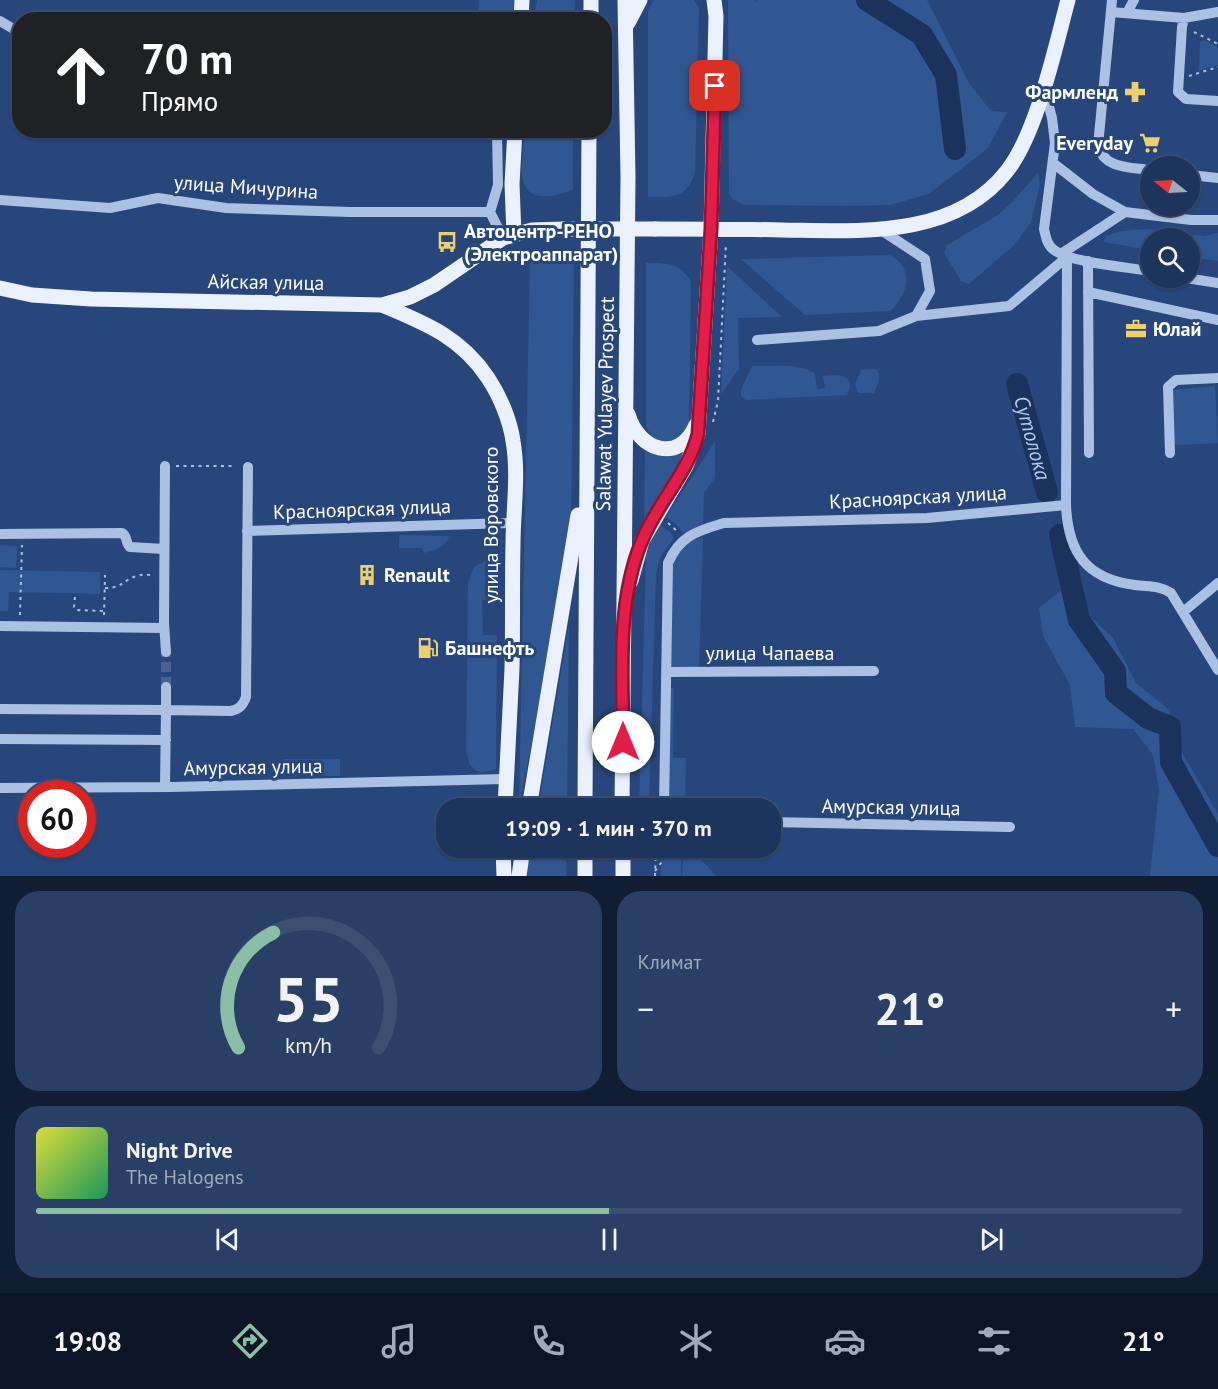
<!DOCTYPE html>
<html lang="ru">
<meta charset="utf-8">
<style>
:root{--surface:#1d345c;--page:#2a3f65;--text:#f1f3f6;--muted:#a0aabb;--line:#3b4f72;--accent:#8abfa5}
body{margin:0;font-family:"PT Sans",sans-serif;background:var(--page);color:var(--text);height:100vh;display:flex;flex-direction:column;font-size:22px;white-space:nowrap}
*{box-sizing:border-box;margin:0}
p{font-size:20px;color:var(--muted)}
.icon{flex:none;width:33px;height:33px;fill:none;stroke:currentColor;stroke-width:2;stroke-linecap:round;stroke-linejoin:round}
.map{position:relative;height:876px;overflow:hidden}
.details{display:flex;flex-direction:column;gap:15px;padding:15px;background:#101d33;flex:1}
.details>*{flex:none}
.banner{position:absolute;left:12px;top:12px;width:600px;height:126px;border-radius:24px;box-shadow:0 2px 4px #0004,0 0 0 2px var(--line);background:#202124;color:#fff;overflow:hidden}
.needle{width:39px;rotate:288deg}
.controls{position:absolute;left:1140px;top:156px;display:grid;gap:12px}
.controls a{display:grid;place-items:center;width:60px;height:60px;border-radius:50%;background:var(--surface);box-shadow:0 2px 4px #0004,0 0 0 2px var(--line);font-size:30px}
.speed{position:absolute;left:18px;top:780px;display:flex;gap:12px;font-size:30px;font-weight:700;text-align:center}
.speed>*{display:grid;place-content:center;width:78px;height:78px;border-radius:50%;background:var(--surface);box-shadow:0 2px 4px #0004,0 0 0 2px var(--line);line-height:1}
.speed .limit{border:9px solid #d22;background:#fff;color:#111}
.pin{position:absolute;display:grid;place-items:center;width:51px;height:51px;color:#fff;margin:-26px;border-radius:12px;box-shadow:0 3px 9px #0006}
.me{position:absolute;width:66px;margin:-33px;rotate:0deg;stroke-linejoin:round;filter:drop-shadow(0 0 4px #0008)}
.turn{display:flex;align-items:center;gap:21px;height:126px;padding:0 30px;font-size:27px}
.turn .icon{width:78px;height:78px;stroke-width:2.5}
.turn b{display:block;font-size:42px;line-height:51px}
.big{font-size:45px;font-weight:700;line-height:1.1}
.details .widget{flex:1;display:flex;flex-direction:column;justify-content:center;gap:9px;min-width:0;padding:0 21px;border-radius:24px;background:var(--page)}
.details .dial{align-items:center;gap:0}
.dial svg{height:156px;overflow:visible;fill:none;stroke:var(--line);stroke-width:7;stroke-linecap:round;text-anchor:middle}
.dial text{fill:var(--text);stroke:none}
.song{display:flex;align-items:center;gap:18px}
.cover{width:72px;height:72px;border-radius:9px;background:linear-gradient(135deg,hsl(60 70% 55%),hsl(150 70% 35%))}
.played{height:6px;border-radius:3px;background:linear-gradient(90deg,var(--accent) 50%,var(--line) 50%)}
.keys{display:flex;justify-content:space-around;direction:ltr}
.heat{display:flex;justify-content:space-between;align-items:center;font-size:33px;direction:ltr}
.details .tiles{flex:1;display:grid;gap:15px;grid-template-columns:1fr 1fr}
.widget:last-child{grid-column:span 2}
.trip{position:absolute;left:436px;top:798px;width:345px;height:60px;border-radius:24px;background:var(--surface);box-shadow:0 2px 4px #0004,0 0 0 2px var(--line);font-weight:700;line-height:60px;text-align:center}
.dock{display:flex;height:96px;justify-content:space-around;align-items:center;background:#0c1525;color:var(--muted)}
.dock .icon{width:42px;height:42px}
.dock .selected{color:var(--accent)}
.dock b{font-size:27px;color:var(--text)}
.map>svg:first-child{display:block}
</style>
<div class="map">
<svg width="1218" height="876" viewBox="0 0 1218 876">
<rect width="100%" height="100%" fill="#27467b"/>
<path fill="#315792" d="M479,0h38l-2,19 -37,1z
M537,0h38l-1,19h-40z
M654,0h40l5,8 -4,165c-10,27 -22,23 -47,24v-187z
M728,0h26l3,2 -1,-2h171l42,83 22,28 16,1 -19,36 -59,46 -39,11 -32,1 -114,-1 -10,-5 -5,-6z
M1204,40l14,7v18l-19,6 1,-29z
M525,131h48v58c-12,6 -19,7 -32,7 -29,-2 -17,-46 -16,-65z
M1038,173l2,11 -9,39 -18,23 -44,38 -8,-3 -17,-28 3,-8 51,-30 15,-14z
M1147,229l57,7 14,-3v28l-28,-4v-19h-40v12l-47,-8 3,-6 15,-5z
M890,255c25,13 18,40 0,56l-85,4 -64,-56z
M530,262h44l-3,272 -52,274z
M646,263c19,0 35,-1 45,19l-2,148 -8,9 -19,4 -10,-6 -6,-10z
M727,266l55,51 -44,1 1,51 -18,25z
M752,366c20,1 47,-4 63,8l2,15 8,-1 -2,-12c15,-2 35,-2 24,19l-101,5 -5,-4v-6z
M876,369c6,8 2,15 -2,24h-16l-3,-9 6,-14z
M1215,386l3,57 -39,2 -5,-1 -1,-54z
M715,441v37l-11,15 -1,31 -20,9 -7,-9 -10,-7z
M649,451l17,6 17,-5 3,2 -39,68 -3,-1 1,-69z
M658,523l12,9 4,6 -13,18 -5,17 -7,234v1h-10l7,-252 4,-16z
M399,535l50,1c-3,11 -14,14 -25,17l-2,-5h-23z
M703,537l-4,132h-28l1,-106 14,-21z
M0,545l17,1 -1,22 -16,-1z
M489,559l8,2v38l-15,1 1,35h14l-1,134 -17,4 -9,-8 -4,-14 2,-168 6,-16z
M0,570l100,2v22l-91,-2 -1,19h-8z
M1062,590l51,48 23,45 32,26 15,45 35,60v62h-68l9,-87 -6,-34 -20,-26 -58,-2 -5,-42 -27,-49 -4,-28z
M569,625l-2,183h-29z
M669,688h5l-1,70h13l-1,50h-19z
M283,759h57v17h-57z
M531,848h36l-1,28h-40z
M661,848h20v28h-20z
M683,848h8l25,28h-34z"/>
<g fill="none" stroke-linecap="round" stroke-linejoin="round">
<g stroke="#1b335c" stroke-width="22">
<path d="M867,0l55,35 24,40 9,74"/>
<path id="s1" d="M1017,384l30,108"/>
<path d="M1060,535l19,85 36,51 1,22 32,25 22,9 1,35 47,84"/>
</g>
<path stroke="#47628f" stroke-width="10" stroke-dasharray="10 5" stroke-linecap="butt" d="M166,687v-35"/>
<path stroke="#abc1e4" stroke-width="2" stroke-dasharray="3 4.5" stroke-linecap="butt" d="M1194,32l24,12
M1189,76l29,-9
M713,422l5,-21 8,-158
M176,466h60
M668,523l9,8
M105,588c19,0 17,-8 32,-12 5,-2 10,-1 15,-1
M75,597l-1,10 2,3 28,1
M20,615l2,-70
M104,615l1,-40
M655,871l17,-23
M655,876l1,-28"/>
<path stroke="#abc1e4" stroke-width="10" d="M1112,0l-14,146c6,23 33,21 52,24
M1111,12l73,6 34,-6
M1127,13l7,-13
M1184,18l-2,9 -4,65 8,7 32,2
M476,20v-1
M0,21l20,12
M1044,88l8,30 3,25 -11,86c2,8 3,16 10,21 18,13 73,17 96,21
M1053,163l40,31 32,18 66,8h27
M1190,175l28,3
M0,200l110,8 48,-10 68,10 124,4h140
M490,212l8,-27 -1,-55
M490,212l13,26
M1061,254l64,-42
M1088,261l1,192
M1186,278l32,5
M1088,292l130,28
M916,316l93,-10 58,-49
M757,340l122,-9 37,-15 14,-25 -5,-32 -44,-29
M1170,453l-2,-66 8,-7 42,-2
M165,466l-1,157 2,29
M1066,505l1,-248
M247,531l266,-8
M0,534l122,-1c6,3 3,10 8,14l34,2
M1183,612l35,-29
M0,626l164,2
M667,672l207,-1
M166,687v23l65,1c9,-2 12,-6 15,-14l2,-230
M0,709l166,1 -1,77
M0,739l166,1
M0,788l170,-1 336,-8
M664,808l4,-245c12,-28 30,-32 56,-40l203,-5 139,-13c2,47 20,74 69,80 13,2 24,0 36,8l47,77
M771,822l239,5"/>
<path stroke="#eaf0fc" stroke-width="15" d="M591,0v20
M521,20l1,-20
M628,23l12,-23
M655,229c42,0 85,0 127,1 77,1 172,9 225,-59 30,-38 48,-123 61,-171
M514,235l-2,-51 3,-54
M0,288l32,7 59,4 291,6 28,-8 24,-12 69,-47 29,-8 32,-1
M382,305c43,18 79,32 106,73 12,18 22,42 25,63 6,34 0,70 0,104 -1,41 0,82 -1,123 -2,47 -5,94 -7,140
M628,414c10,36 51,51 68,11
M631,581l11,-40 44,-75 12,-32 13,-205 5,-213 -2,-16
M529,808l49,-293
M585,808l4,-678
M622,808l6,-631 -3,-177
M503,848l1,28
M585,848v28
M623,848v28
M519,876l4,-28"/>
<path stroke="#eaf0fc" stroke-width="15" d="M564,229h91"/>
</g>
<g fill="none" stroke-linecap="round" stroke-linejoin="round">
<defs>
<path id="route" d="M623,742c0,-66 -7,-137 18,-199 15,-39 47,-69 57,-109l13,-205 4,-143"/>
</defs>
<use href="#route" stroke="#92132f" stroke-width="15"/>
<use href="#route" stroke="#e11d48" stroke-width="10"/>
</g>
<defs>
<symbol id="pharmacy-bare" viewBox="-9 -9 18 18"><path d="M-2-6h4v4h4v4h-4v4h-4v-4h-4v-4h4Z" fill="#ecd070" stroke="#27467b" stroke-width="2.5" paint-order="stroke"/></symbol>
<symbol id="supermarket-bare" viewBox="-9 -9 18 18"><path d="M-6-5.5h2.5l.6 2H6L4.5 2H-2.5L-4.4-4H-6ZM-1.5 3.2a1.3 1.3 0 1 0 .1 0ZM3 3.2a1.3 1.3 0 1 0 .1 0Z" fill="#ecd070" stroke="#27467b" stroke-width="2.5" paint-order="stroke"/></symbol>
<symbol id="bus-bare" viewBox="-9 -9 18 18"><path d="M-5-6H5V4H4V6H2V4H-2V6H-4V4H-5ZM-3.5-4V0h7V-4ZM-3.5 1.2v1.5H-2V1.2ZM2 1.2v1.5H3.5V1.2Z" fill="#ecd070" stroke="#27467b" stroke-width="2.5" paint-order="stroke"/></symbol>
<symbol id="office-bare" viewBox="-9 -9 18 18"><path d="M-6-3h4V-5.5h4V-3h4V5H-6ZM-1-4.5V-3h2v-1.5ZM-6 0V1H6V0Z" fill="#ecd070" stroke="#27467b" stroke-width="2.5" paint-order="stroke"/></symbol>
<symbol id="building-bare" viewBox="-9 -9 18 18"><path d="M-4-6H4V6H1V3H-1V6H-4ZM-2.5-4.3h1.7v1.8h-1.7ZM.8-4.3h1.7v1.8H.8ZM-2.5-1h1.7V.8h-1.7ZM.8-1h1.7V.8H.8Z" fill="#ecd070" stroke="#27467b" stroke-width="2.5" paint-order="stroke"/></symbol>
<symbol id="fuel-bare" viewBox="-9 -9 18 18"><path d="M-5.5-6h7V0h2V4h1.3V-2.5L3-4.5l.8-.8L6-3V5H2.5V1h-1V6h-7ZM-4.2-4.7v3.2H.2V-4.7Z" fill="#ecd070" stroke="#27467b" stroke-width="2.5" paint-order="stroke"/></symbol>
</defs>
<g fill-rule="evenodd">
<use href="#pharmacy-bare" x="1120" y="77" width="30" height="30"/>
<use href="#supermarket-bare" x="1135" y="128" width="30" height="30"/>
<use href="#bus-bare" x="432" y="227" width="30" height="30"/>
<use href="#office-bare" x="1121" y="314" width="30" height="30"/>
<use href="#building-bare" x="352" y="560" width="30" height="30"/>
<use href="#fuel-bare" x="413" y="633" width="30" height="30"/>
</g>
<g text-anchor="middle" stroke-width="6" stroke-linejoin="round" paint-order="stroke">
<g font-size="20" font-weight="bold" fill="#fff" stroke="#27467b" text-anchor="start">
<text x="1118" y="99" text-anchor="end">Фармленд</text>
<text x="1133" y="150" text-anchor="end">Everyday</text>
<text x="464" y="238">Автоцентр-РЕНО<tspan x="464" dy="23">(Электроаппарат)</tspan></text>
<text x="1153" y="336">Юлай</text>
<text x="384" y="582">Renault</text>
<text x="445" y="655">Башнефть</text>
</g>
<g font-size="20" fill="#fff" stroke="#27467b">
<text transform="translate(246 187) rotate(4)" y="7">улица Мичурина</text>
<text transform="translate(266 282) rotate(1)" y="7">Айская улица</text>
<text transform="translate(605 404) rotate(-89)" y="7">Salawat Yulayev Prospect</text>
<text transform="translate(918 497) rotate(-3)" y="7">Красноярская улица</text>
<text transform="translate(362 509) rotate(-2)" y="7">Красноярская улица</text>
<text transform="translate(491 525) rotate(-90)" y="7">улица Воровского</text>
<text x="770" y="660">улица Чапаева</text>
<text transform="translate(253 767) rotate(-1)" y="7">Амурская улица</text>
<text transform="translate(891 807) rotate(1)" y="7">Амурская улица</text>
</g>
<g font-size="21" font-style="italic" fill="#b6cbec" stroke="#27467b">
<text dy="7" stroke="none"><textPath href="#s1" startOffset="56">Сутолока</textPath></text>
</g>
</g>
</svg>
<div class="controls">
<a><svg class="needle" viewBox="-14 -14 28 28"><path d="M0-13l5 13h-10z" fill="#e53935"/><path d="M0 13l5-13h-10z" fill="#a0aabb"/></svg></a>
<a><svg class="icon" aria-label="search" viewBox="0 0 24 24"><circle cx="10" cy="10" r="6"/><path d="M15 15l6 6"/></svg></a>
</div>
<div class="speed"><div class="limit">60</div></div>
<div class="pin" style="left:715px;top:86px;background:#d93025"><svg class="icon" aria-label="arrive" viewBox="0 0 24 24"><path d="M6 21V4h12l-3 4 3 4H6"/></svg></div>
<svg class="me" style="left:623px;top:742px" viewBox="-20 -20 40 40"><circle r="19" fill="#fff"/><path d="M0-13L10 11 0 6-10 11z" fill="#e11d48"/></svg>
<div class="trip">19:09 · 1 мин · 370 m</div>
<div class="banner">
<div class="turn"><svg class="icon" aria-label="ahead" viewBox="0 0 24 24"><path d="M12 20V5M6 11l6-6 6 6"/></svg><div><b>70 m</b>Прямо</div></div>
</div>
</div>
<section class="details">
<div class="tiles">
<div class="widget dial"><svg viewBox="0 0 100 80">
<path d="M14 69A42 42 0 1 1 86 69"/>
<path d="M14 69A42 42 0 0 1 32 10" stroke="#8abfa5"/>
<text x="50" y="56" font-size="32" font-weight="700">55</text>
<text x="50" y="72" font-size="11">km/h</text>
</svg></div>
<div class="widget"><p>Климат</p>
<div class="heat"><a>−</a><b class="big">21°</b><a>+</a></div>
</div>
<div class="widget">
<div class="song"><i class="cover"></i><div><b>Night Drive</b><p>The Halogens</p></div></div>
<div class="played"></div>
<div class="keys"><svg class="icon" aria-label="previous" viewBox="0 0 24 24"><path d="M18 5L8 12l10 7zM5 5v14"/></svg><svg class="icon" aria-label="pause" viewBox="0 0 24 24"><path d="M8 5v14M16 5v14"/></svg><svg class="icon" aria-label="next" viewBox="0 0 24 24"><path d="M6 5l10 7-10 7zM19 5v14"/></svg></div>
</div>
</div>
</section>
<nav class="dock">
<b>19:08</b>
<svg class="icon selected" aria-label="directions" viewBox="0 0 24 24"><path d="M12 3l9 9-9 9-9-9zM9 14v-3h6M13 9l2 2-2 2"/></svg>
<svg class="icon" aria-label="music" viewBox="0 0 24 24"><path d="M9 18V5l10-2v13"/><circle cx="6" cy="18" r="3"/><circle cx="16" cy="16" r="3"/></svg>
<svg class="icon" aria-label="phone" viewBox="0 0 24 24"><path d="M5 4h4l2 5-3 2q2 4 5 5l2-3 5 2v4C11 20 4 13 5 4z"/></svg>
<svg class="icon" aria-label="climate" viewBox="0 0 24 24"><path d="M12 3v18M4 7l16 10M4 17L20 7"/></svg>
<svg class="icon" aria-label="car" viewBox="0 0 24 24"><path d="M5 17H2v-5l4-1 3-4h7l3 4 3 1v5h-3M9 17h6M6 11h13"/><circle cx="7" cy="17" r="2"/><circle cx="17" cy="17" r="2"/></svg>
<svg class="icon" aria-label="filters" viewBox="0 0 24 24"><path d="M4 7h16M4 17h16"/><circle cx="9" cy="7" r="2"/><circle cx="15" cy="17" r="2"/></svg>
<b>21°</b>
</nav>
